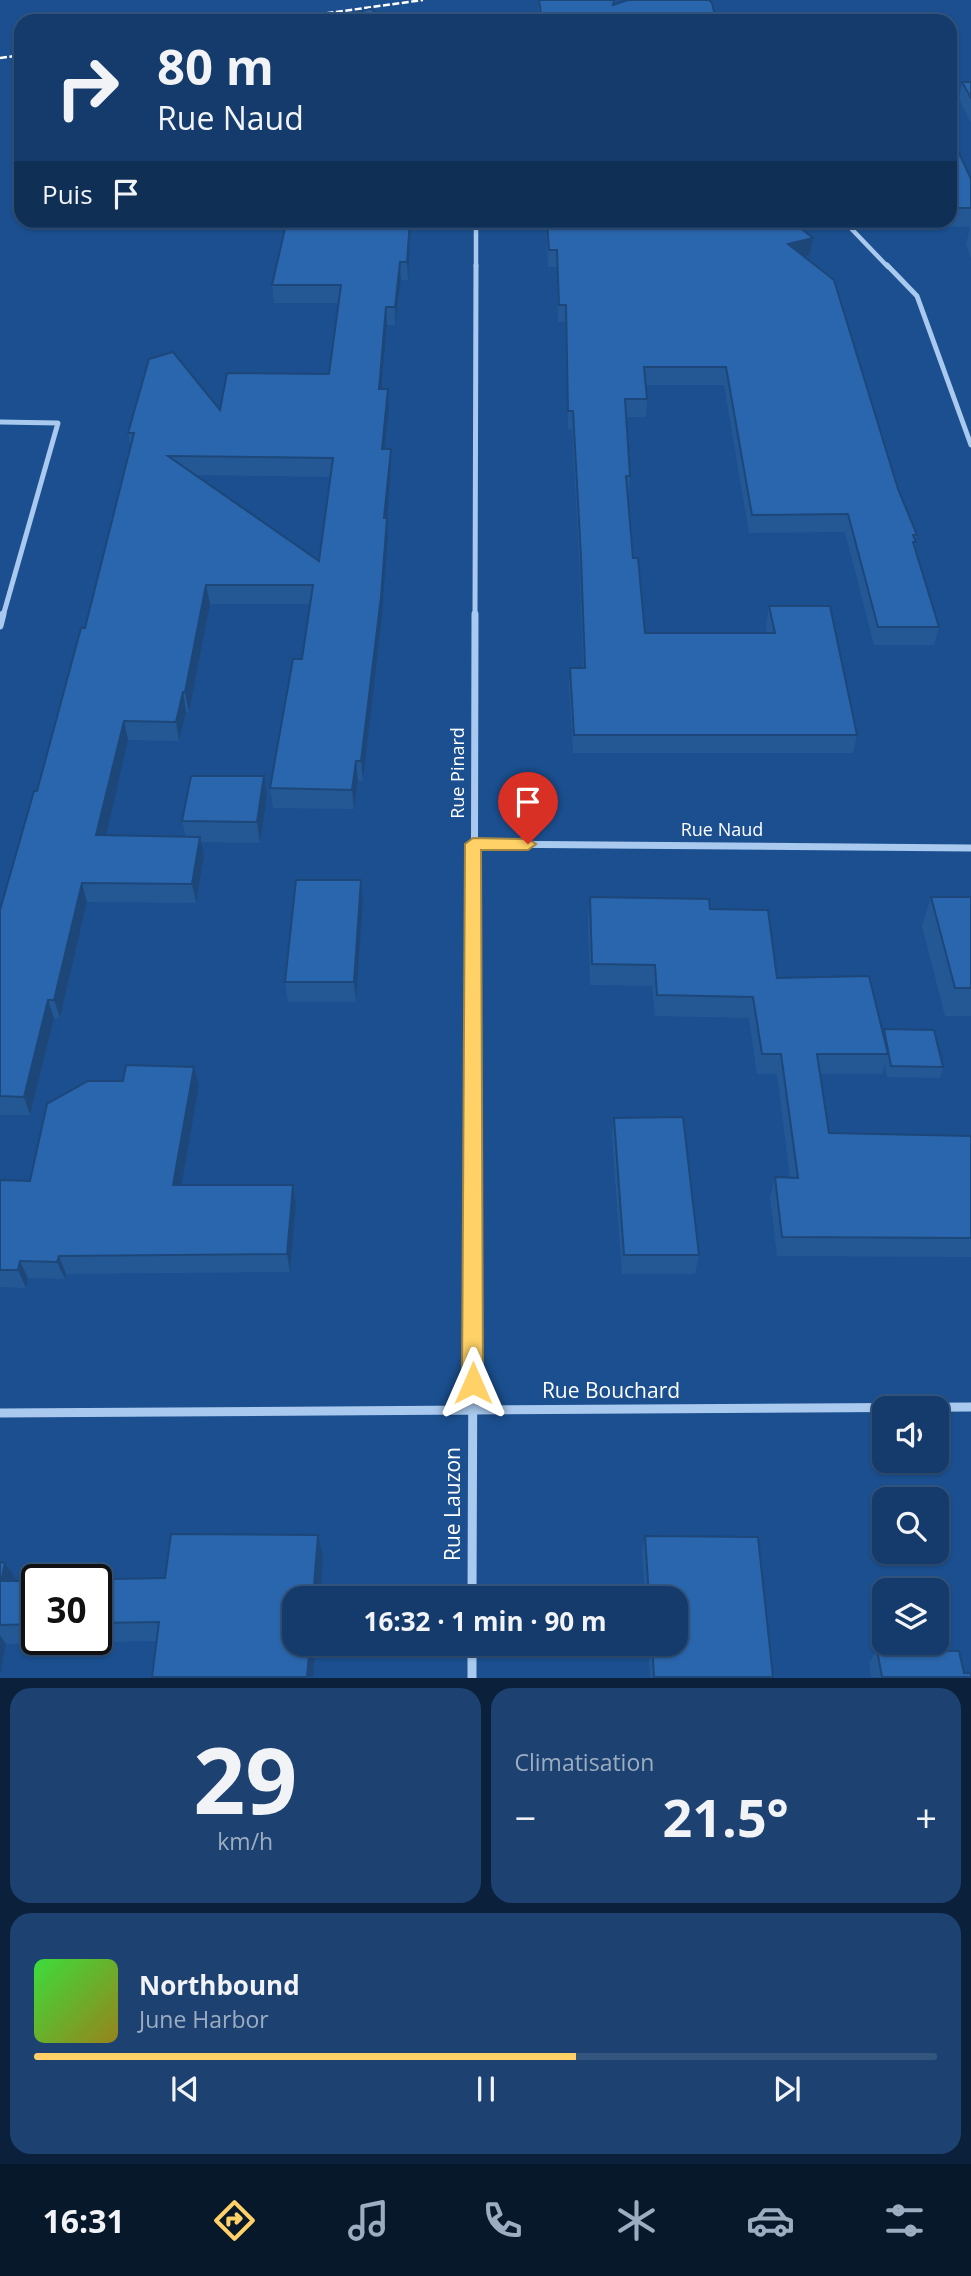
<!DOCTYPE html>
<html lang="fr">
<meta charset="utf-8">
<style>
:root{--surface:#143b6b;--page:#1d4271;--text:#f1f3f6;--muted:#9dadc1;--line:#33557e;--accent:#ffd166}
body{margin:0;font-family:"Open Sans",sans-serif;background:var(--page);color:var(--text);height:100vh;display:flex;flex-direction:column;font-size:26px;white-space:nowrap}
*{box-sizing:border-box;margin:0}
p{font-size:23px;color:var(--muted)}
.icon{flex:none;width:38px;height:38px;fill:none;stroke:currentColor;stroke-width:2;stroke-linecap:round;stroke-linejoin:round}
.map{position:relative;height:1678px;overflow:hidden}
.side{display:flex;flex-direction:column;gap:10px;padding:10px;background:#0b203b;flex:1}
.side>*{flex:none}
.guide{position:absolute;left:14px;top:14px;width:943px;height:214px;border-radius:21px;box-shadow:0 2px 5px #0004,0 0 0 2px var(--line);background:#143b6b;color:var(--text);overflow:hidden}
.controls{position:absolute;left:872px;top:1396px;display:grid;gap:14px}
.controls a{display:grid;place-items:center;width:77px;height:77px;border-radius:14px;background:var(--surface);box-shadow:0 2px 5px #0004,0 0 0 2px var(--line);font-size:35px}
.speed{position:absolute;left:21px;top:1564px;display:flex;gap:14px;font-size:35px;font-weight:700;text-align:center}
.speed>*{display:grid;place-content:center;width:91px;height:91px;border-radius:50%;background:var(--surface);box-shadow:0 2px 5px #0004,0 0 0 2px var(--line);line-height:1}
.speed .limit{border:4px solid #111;border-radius:10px;background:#fff;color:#111}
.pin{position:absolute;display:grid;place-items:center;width:60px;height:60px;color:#fff;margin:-72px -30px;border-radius:50% 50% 50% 0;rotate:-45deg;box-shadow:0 0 7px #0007}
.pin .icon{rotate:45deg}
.me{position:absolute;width:77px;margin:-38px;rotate:0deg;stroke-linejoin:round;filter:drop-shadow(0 0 5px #0008)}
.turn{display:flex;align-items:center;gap:24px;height:147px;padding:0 28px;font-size:32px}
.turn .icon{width:91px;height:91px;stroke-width:2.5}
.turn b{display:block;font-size:49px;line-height:60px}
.then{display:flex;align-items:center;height:66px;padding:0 28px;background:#0003;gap:14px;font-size:26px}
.big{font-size:52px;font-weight:700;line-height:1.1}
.side .tile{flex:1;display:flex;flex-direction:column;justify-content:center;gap:10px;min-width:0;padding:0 24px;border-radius:21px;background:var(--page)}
.side .dial{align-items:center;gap:0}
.dial b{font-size:91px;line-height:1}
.song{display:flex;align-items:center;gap:21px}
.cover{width:84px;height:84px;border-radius:10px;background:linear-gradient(135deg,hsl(120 70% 55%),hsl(50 70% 35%))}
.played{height:7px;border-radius:4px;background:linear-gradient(90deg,var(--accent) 60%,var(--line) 60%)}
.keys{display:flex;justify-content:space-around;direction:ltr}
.heat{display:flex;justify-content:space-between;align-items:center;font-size:38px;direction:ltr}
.side .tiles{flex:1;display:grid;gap:10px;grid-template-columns:1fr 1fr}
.tile:last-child{grid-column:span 2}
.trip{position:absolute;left:282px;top:1586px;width:406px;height:70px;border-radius:21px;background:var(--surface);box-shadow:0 2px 5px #0004,0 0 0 2px var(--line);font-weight:700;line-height:70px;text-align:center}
.tabs{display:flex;height:112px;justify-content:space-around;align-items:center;background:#08182b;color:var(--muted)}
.tabs .icon{width:49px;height:49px}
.tabs .selected{color:var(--accent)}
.tabs b{font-size:32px;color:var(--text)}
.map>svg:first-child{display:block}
</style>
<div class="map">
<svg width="971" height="1678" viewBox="0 0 971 1678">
<rect width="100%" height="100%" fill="#1b4f8f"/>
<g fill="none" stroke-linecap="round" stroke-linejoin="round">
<path stroke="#a9c9ee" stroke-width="4.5" d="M843,220l45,47
M476,267v-47"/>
<path stroke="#a9c9ee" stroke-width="5" d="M887,265l30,31 54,149
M0,422l58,1 -55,193
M475,616l1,-351"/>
<path stroke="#a9c9ee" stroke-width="7" d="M0,626l3,-12
M473,844l498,4
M474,1075l1,-461"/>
<path stroke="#a9c9ee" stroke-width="9" d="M0,1413l971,-6
M472,1598l2,-525
M472,1643v35"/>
<path stroke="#fff" stroke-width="2.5" stroke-dasharray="7 2.5" stroke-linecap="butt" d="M270,21l153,-21
M0,58l21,-3"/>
</g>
<path fill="#245895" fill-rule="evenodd" d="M538,0h76l-1,5 103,16h-177z
M962,82h9v41l-12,-24z
M950,140l21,39v79l-5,-13 4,-18 -57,-1 -2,-6h39z
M411,220l-3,60h-7l-6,45h-8l-5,64h6l1,19 -4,41h6v19l-4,50 1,19 -6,79 -19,165h-5l-4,28 -81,-1 -3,-20 32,-129 8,-55h-100l-21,108h-3l-7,29 -51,-1 -22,95 80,2 -4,-16 85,-24 -7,46 -59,-1 3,14 -8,47 -109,-1 -27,116h-6l-24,97h-30v-205l37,-119 48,-163 46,-181 -3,-14 92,-23 109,-36 9,-71h-64l-2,-18zM195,475l135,2 -11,84z
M546,220h244l23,18 -3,17 -6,1 113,279 -2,13 24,79 -5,18h-60l-29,-113 -96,1 -25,-148h-78l1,14 -1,18h-20l4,59 -1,18h-2l6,64 12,75h122l-1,-8 3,-19 88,129 -4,18h-280l-4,-67 1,-18h13l-3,-92 -8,-147h-4l-3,-107h-7l-1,-55h-9z
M590,897l120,12 67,69 106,54 1,-3 59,38 -3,11 -53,-1 -2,-13 -3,10h-61l8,59 142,3v121l-194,-1 -7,-59 5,-20 15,1 -13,-104h-20l-8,-56 -94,-2 -3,-30 -62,-1 -2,-66z
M931,897h40v119h-26l-23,-90z
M363,901l-7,101h-68l-3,-20z
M194,1067l5,19 -18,99h112l3,19 -6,68 -224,2 -1,5 -37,-1 -2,10 -26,-1v-107l30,1z
M614,1118l85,137 -4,19h-73l-10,-137z
M318,1535l5,21 -29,87h22l-3,34h-161l5,-36 -151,3 -6,33v-115l5,1 12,18h20v59h59v-60l69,-2z
M645,1536l128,141h-123l-2,-34h28v-45h-31l-3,-46z
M877,1650l87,23 7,4h-100l-2,-14z"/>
<path fill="#1d4779" d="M410,220h1l-3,60 -1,-18z
M813,238l-3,17 -24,6 2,-17z
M400,262l1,18 -6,45v-18z
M386,307l1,18 -7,83 -1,-19z
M388,389l1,19 -6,60 -1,-19z
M391,449v19l-5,69 -2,-19z
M387,518l1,19 -6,79 -19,165 -2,-20z
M206,585l4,19 -21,108 -4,-20z
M183,692l3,20 -7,29 -3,-19z
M124,721l4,19 -26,114 -6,-19z
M356,761l2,20 -4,28 -2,-19z
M264,776l3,21 -7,46 -3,-21z
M200,837l4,19 -8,47 -4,-19z
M361,880l2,21 -7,101 -2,-20z
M82,883l5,19 -27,116 -6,-18z
M48,1000l6,18 -24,97 -6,-18z
M194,1067l5,19 -21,118 -5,-19z
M293,1185l3,19 -6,68 -3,-18z
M59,1256l7,18 -1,5 -8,-17z
M20,1261l8,17 -2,10 -8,-18z
M318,1535l5,21 -3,42h-7z
M5,1563l14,20 -18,-2z
M0,1635l6,9 -6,33z
M310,1643h6l-3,34h-6z"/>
<path fill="#2a66ad" stroke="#1d4779" stroke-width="2" fill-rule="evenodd" d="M539,0h75l-1,5 15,-5h81l3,3 4,18h-174z
M370,9l23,12h-63v-1z
M962,82h9v16z
M950,140h3l18,39v29h-21z
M287,220h123l-3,42h-7l-5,45h-9l-7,82h9l-6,60h9l-7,69h3l-6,79 -20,164h-5l-4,29 -82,-2 23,-129h9l11,-74h-107l-21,107h-2l-7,30 -52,-1 -28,114 104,2 -8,47 -110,-1 -28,117h-6l-24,97 -24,-1v-186l34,-119h3l44,-163h4l49,-195h-6l21,-74 24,-7 47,58 7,-37 102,1 12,-89h-69zM168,456l165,2 -14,103z
M547,220h243l23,18 -25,6 46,36 64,209 19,46h-4l3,7h-3l26,85h-61l-30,-113 -96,1 -26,-148h-82l3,32h-22l5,77h-4l7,82h5l7,75h130l-6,-27h61l27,129h-283l-4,-67h15l-4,-111 -8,-146h-5l-2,-106h-7l-2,-55h-8z
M191,776h73l-7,46 -75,-1z
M296,880h65l-7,102h-69z
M590,897l119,2 1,10 58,1 9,68 92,-2 19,78h-71l12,79 142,3v102l-189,-1 -7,-60 23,1 -17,-124h-19l-9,-57 -96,-2 -2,-30 -63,-1z
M931,897h40v91h-16z
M884,1029l50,1 9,37 -52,-1z
M126,1065l68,2 -21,118h120l-6,69 -228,2 -2,6 -37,-1 -2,9h-18v-90l30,1 17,-77 41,-23h35z
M683,1117l16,138h-75l-10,-137z
M171,1534l147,1 -5,63h-19v45h16l-3,34h-155l7,-55 -63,1v-43h-36l105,-2z
M645,1536l113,1 15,140h-119l-2,-34h24v-45h-27z
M0,1562l5,1 -4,18h36v43l-37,1z
M877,1650l82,1 5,22h7v4h-89z"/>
<path fill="#ffd166" stroke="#a68842" stroke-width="2" d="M473,838l55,1 8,5 -8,6h-47l2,533 -3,7 -7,3 -8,-3 -3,-7 3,-539z"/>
<g text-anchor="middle" stroke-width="7" stroke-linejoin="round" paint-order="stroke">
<g font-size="18" fill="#fff" stroke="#1b4f8f">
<text transform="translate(458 773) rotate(-90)" y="6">Rue Pinard</text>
<text x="722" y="836">Rue Naud</text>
</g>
<g font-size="21" fill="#fff" stroke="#1b4f8f">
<text x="611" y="1398">Rue Bouchard</text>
<text transform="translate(453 1504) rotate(-90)" y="7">Rue Lauzon</text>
</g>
</g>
</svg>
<div class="controls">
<a><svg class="icon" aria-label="sound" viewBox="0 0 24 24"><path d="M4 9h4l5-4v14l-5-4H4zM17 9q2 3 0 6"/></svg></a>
<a><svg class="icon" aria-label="search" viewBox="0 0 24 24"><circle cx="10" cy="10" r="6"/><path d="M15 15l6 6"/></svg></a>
<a><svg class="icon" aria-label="layers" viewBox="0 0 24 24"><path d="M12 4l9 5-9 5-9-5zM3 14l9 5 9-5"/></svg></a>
</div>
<div class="speed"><div class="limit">30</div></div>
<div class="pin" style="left:528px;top:844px;background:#d93025"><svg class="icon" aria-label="arrive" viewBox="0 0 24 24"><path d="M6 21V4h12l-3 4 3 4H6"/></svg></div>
<svg class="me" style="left:473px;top:1383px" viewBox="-20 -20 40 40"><path d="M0-17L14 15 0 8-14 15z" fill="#ffd166" stroke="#fff" stroke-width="4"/></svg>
<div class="trip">16:32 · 1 min · 90 m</div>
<div class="guide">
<div class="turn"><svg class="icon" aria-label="right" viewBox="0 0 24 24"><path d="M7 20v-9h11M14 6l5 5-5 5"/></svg><div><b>80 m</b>Rue Naud</div></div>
<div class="then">Puis<svg class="icon" aria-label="arrive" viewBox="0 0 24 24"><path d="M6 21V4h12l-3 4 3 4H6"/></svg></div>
</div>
</div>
<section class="side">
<div class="tiles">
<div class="tile dial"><b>29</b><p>km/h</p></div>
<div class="tile"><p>Climatisation</p>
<div class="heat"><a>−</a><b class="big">21.5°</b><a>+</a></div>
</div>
<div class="tile">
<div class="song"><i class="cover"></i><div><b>Northbound</b><p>June Harbor</p></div></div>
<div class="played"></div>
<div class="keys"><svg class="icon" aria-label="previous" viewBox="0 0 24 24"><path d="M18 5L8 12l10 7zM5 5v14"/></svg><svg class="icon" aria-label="pause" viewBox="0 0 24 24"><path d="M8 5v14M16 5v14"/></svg><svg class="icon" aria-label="next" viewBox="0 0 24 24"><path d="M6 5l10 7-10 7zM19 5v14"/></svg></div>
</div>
</div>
</section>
<nav class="tabs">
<b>16:31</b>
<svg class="icon selected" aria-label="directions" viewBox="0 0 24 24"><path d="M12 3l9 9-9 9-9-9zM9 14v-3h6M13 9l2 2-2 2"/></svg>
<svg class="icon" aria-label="music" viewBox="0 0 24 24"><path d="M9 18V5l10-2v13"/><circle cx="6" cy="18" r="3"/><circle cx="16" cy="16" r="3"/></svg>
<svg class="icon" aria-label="phone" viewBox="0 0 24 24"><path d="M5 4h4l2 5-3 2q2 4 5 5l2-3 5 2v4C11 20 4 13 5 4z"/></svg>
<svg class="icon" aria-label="climate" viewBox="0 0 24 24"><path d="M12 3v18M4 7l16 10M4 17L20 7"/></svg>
<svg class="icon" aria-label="car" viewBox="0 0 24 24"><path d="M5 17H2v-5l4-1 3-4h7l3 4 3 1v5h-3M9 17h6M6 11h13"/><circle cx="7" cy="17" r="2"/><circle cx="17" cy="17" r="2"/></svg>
<svg class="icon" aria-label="filters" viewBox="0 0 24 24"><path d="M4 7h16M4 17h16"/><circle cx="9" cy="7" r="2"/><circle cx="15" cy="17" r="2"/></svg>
</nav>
